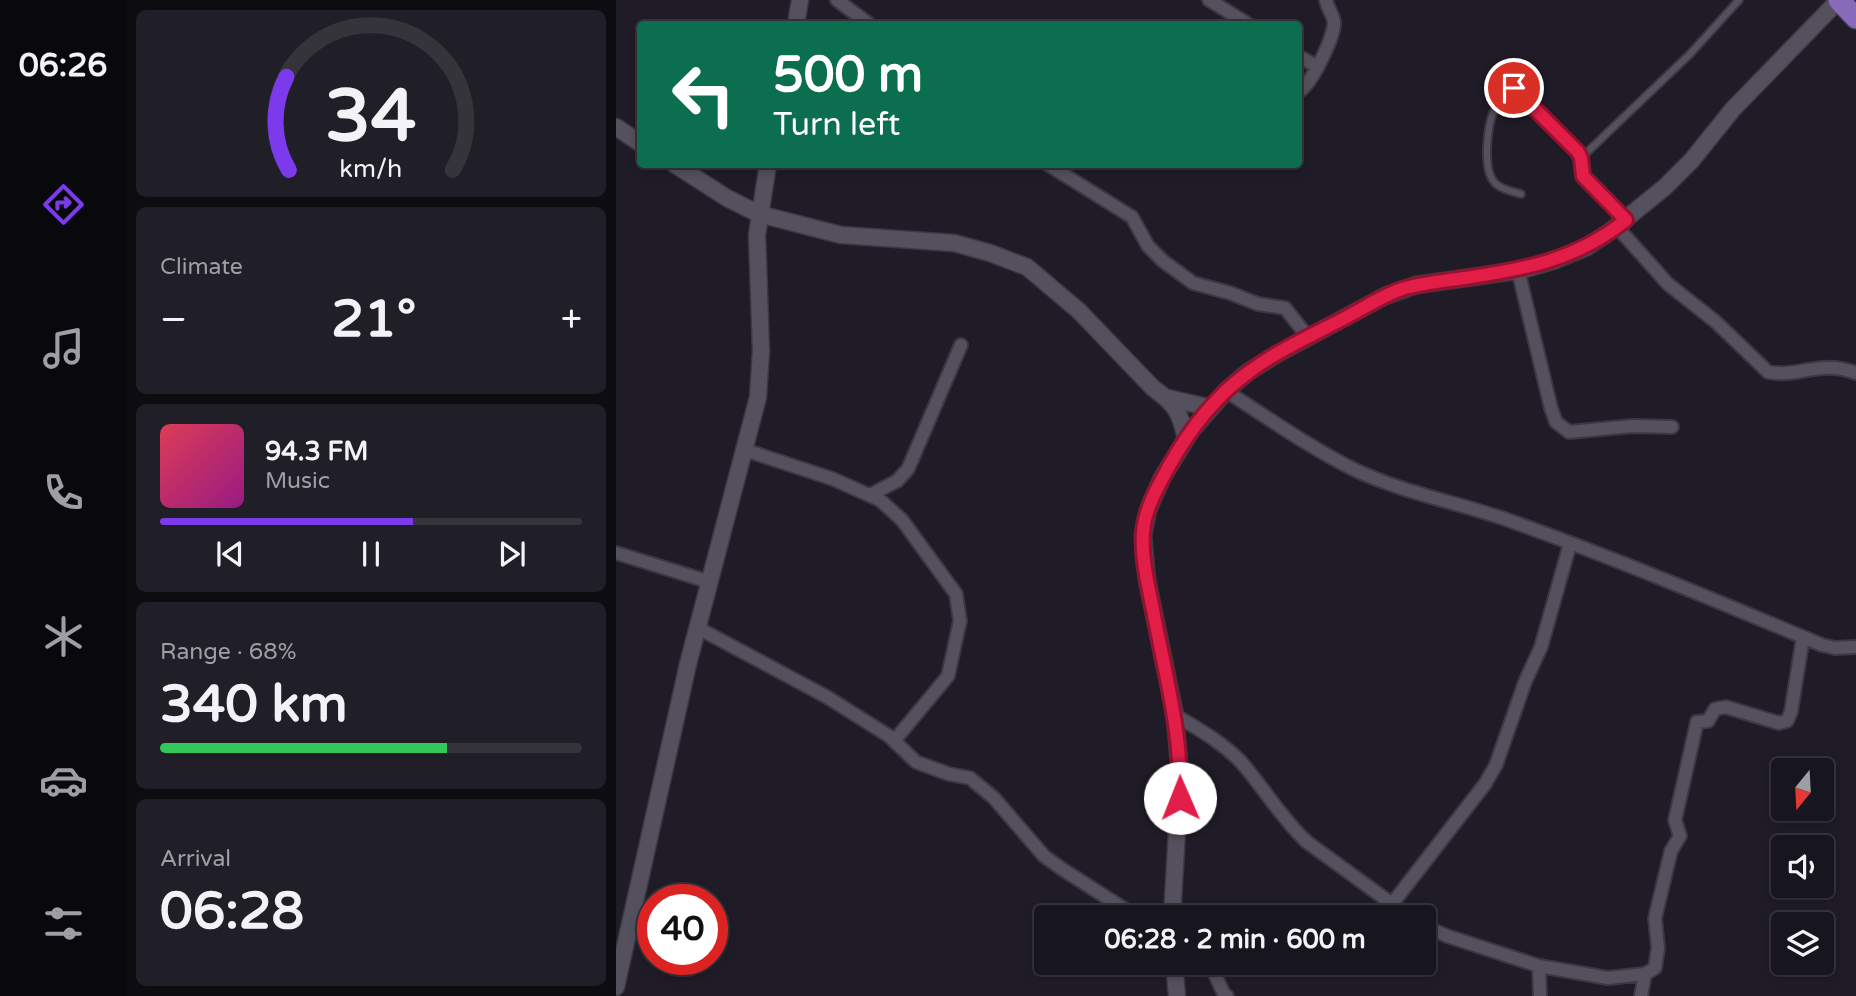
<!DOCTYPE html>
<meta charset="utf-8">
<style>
:root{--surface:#17151d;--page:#201e26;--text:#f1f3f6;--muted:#9e9fa4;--line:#36343b;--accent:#7c3aed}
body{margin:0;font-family:"Varela Round",sans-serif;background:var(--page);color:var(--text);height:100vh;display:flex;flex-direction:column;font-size:26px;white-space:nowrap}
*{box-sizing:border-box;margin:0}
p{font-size:23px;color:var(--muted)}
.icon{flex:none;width:38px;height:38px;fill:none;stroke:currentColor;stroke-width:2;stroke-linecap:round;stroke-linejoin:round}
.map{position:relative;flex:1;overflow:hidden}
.details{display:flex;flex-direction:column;gap:10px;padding:10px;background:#0d0c10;width:490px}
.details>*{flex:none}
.top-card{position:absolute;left:21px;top:21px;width:665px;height:147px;border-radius:7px;box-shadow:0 4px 10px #0003,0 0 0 2px var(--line);background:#0b6e4f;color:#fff;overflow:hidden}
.needle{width:46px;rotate:198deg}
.tools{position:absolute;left:1155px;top:758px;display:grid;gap:14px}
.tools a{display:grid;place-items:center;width:63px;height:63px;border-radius:7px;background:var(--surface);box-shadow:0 4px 10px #0003,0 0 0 2px var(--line);font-size:35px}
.speed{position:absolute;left:21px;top:884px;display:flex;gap:14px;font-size:35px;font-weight:700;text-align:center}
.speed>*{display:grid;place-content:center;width:91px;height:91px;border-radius:50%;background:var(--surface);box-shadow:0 4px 10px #0003,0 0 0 2px var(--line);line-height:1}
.speed .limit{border:10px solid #d22;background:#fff;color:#111}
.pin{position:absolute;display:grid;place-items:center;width:60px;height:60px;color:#fff;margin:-30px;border:4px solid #fff;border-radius:50%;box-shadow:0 2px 7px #0007}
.me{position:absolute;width:77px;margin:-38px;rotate:359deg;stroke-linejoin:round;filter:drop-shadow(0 0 5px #0008)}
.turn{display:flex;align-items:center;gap:24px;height:147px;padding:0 21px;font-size:32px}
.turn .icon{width:91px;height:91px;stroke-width:2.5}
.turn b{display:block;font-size:49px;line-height:60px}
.big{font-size:52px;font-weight:700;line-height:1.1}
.details .widget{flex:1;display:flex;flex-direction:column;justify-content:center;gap:10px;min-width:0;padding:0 24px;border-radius:10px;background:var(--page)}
.details .dial{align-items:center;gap:0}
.dial svg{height:182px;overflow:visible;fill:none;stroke:var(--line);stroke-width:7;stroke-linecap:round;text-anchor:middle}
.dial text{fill:var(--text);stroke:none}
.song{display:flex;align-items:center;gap:21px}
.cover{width:84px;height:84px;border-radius:10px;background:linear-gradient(135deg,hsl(350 70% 55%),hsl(310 70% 35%))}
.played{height:7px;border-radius:4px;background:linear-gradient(90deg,var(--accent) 60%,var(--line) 60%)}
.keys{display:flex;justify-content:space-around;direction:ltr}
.heat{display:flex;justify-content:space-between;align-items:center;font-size:38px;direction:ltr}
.charge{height:10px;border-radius:5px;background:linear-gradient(90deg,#34c759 68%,var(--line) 0)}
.trip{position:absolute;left:418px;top:905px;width:402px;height:70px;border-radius:7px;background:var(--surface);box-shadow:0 4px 10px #0003,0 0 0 2px var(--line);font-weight:700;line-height:70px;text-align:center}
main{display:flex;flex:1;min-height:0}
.tabs{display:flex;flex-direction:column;width:126px;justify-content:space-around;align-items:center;background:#09080c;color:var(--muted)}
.tabs .icon{width:49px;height:49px}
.tabs .selected{color:var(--accent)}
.tabs b{font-size:32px;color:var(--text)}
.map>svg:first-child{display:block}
</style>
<main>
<nav class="tabs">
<b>06:26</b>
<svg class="icon selected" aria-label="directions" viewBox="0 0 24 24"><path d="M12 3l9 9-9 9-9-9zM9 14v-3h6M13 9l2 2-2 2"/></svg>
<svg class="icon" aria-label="music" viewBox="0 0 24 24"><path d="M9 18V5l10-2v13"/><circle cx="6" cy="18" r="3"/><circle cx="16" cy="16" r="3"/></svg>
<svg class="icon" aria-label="phone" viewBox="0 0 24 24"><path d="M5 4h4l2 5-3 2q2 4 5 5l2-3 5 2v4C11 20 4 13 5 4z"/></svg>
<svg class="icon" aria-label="climate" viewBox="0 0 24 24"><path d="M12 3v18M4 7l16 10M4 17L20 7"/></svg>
<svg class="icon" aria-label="car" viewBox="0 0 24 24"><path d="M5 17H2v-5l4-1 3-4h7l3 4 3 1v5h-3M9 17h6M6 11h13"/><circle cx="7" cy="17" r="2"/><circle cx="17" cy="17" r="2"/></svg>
<svg class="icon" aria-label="filters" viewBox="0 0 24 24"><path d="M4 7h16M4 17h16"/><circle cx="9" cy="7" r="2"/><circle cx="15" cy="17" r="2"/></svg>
</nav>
<section class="details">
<div class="widget dial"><svg viewBox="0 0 100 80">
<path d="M14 69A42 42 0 1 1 86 69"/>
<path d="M14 69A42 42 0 0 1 13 28" stroke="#7c3aed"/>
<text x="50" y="56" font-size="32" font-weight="700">34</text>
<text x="50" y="72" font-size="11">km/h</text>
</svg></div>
<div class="widget"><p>Climate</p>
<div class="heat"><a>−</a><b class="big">21°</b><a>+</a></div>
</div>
<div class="widget">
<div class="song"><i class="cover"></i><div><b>94.3 FM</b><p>Music</p></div></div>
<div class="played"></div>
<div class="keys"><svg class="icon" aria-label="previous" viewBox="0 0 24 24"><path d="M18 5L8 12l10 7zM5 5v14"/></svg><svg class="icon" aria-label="pause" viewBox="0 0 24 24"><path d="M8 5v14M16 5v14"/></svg><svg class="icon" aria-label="next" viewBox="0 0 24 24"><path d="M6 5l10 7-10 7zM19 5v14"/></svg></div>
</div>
<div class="widget"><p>Range · 68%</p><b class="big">340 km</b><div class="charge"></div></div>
<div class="widget"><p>Arrival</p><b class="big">06:28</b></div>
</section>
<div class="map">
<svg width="1240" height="996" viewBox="0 0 1240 996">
<rect width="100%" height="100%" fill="#1f1c27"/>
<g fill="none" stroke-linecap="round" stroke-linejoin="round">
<defs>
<path id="service" d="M885,77l77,75 3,6 2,18 42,42
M898,88c-5,5 -11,10 -16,16 -11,14 -15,59 -6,75 6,10 19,12 29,15
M965,158l109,-104 49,-54"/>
<path id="minor" d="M221,0l32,24
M593,0l39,24
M682,56l20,11
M682,92c13,-6 37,-56 36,-70 -1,-8 -7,-14 -8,-22
M431,164l85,53 16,29 15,15 30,22 37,10 28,11 27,4 23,29
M1001,227l51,57 48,38 52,50c30,6 53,-13 88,1
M902,270l33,138 5,14 13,10 64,-6 39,1
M610,391c42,27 83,56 127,78 48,23 102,33 152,50 107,38 212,82 317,126l13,3 21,-1
M129,450l88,29 47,21 22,20 54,74 4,27 -12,55 -54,65
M254,495l27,-14 11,-12 53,-124
M0,553l94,29
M82,628l129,69 62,39 27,26 33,12 21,4 24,20 50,58 18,13 75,48
M559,715c23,14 47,27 66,47 23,26 40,56 66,80l103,75
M776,904l93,-120 11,-19 29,-83 16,-35 29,-103
M808,926l23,10 92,30 69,12 37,-4
M590,962l6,6 12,26 3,2
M923,966l1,30
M1025,996l4,-22 10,-6 3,-20 -3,-30 16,-67 9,-15 -5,-16 22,-98 11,-1 7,-12 11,-2 53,16 8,-2 4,-9 12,-75"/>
<path id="tertiary" d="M180,24l4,-24
M0,127l24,16
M58,164l53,34 32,16 82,21 113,8 36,10 37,14 52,44 74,77c22,16 27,23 33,51
M552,398l43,10
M556,917l8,-139 -5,-63 -28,-135 -4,-45 5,-25 14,-32 29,-47 35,-40 22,-19 29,-18 108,-58 31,-11 106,-15 31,-9 34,-14 25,-17 53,-43 27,-27 41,-51 106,-109
M558,962l3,34
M0,987l72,-323 70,-267 3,-46 -4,-116 11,-71"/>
<path id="trunk" d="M1223,0l17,18"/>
</defs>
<use href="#service" stroke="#3b3842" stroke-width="10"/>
<use href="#minor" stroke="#3b3842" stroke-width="16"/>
<use href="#tertiary" stroke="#3b3842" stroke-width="19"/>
<use href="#trunk" stroke="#3b3842" stroke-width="24"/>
<use href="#service" stroke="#54505d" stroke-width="6"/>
<use href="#minor" stroke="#54505d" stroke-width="12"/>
<use href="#tertiary" stroke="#54505d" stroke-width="16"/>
<use href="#trunk" stroke="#876aba" stroke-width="21"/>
</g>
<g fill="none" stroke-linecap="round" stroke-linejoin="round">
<defs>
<path id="route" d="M564,798c2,-64 -15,-125 -27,-188 -5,-25 -12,-53 -10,-78 2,-23 14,-44 25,-64 20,-36 47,-72 81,-96 28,-21 61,-36 92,-52 20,-10 40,-24 61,-31 20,-6 42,-8 63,-11 61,-9 111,-18 161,-58l-43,-44 -2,-18 -3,-6 -64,-64"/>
</defs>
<use href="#route" stroke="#92132f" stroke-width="18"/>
<use href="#route" stroke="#e11d48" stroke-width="12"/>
</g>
</svg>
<div class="tools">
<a><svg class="needle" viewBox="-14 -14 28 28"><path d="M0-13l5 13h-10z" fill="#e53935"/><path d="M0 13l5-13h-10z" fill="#9e9fa4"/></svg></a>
<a><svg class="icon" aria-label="sound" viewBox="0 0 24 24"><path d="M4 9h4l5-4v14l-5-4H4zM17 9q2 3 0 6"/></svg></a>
<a><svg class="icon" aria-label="layers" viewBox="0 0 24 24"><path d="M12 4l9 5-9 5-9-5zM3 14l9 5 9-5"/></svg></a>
</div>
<div class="speed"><div class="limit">40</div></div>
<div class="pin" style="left:898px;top:88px;background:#d93025"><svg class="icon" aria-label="arrive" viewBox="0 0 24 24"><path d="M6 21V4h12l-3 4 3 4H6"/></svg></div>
<svg class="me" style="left:564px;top:798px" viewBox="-20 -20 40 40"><circle r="19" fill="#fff"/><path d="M0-13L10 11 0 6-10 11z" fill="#e11d48"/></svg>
<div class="trip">06:28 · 2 min · 600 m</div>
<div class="top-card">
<div class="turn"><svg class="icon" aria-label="left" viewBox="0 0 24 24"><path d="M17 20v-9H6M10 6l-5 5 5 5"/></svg><div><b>500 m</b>Turn left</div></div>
</div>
</div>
</main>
